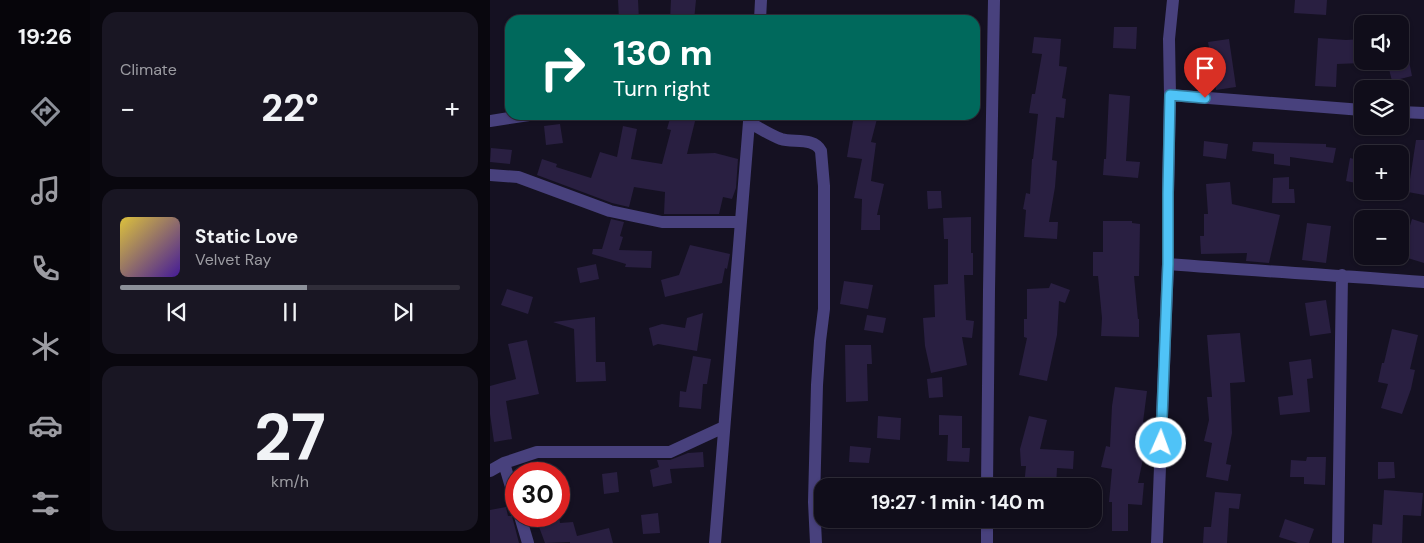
<!DOCTYPE html>
<meta charset="utf-8">
<style>
:root{--surface:#100d1a;--page:#191623;--text:#f1f3f6;--muted:#9c9ca2;--line:#302d39;--accent:#8c9099}
body{margin:0;font-family:"DM Sans",sans-serif;background:var(--page);color:var(--text);height:100vh;display:flex;flex-direction:column;font-size:19px;white-space:nowrap}
*{box-sizing:border-box;margin:0}
p{font-size:16px;color:var(--muted)}
.icon{flex:none;width:28px;height:28px;fill:none;stroke:currentColor;stroke-width:2;stroke-linecap:round;stroke-linejoin:round}
.map{position:relative;flex:1;overflow:hidden}
.side{display:flex;flex-direction:column;gap:12px;padding:12px;background:#09070e;width:400px}
.side>*{flex:none}
.top-card{position:absolute;left:15px;top:15px;width:475px;height:105px;border-radius:15px;box-shadow:0 1px 4px #0004,0 0 0 1px var(--line);background:#00695c;color:#fff;overflow:hidden}
.buttons{position:absolute;left:864px;top:15px;display:grid;gap:10px}
.buttons a{display:grid;place-items:center;width:55px;height:55px;border-radius:10px;background:var(--surface);box-shadow:0 1px 4px #0004,0 0 0 1px var(--line);font-size:25px}
.speed{position:absolute;left:15px;top:462px;display:flex;gap:10px;font-size:25px;font-weight:700;text-align:center}
.speed>*{display:grid;place-content:center;width:65px;height:65px;border-radius:50%;background:var(--surface);box-shadow:0 1px 4px #0004,0 0 0 1px var(--line);line-height:1}
.speed .limit{border:8px solid #d22;background:#fff;color:#111}
.pin{position:absolute;display:grid;place-items:center;width:42px;height:42px;color:#fff;margin:-51px -21px;border-radius:50% 50% 50% 0;rotate:-45deg;box-shadow:0 0 5px #0007}
.pin .icon{rotate:45deg}
.me{position:absolute;width:55px;margin:-28px;rotate:2deg;stroke-linejoin:round;filter:drop-shadow(0 0 4px #0008)}
.turn{display:flex;align-items:center;gap:18px;height:105px;padding:0 25px;font-size:22px}
.turn .icon{width:65px;height:65px;stroke-width:2.5}
.turn b{display:block;font-size:35px;line-height:42px}
.big{font-size:38px;font-weight:700;line-height:1.1}
.side .tile{flex:1;display:flex;flex-direction:column;justify-content:center;gap:8px;min-width:0;padding:0 18px;border-radius:15px;background:var(--page)}
.side .dial{align-items:center;gap:0}
.dial b{font-size:65px;line-height:1}
.song{display:flex;align-items:center;gap:15px}
.cover{width:60px;height:60px;border-radius:8px;background:linear-gradient(135deg,hsl(50 70% 55%),hsl(260 70% 35%))}
.played{height:5px;border-radius:2px;background:linear-gradient(90deg,var(--accent) 55%,var(--line) 55%)}
.keys{display:flex;justify-content:space-around;direction:ltr}
.heat{display:flex;justify-content:space-between;align-items:center;font-size:28px;direction:ltr}
.trip{position:absolute;left:324px;top:478px;width:288px;height:50px;border-radius:15px;background:var(--surface);box-shadow:0 1px 4px #0004,0 0 0 1px var(--line);font-weight:700;line-height:50px;text-align:center}
main{display:flex;flex:1;min-height:0}
.tab-bar{display:flex;flex-direction:column;width:90px;justify-content:space-around;align-items:center;background:#06050a;color:var(--muted)}
.tab-bar .icon{width:35px;height:35px}
.tab-bar .active{color:var(--accent)}
.tab-bar b{font-size:22px;color:var(--text)}
.map>svg:first-child{display:block}
</style>
<main>
<nav class="tab-bar">
<b>19:26</b>
<svg class="icon active" aria-label="directions" viewBox="0 0 24 24"><path d="M12 3l9 9-9 9-9-9zM9 14v-3h6M13 9l2 2-2 2"/></svg>
<svg class="icon" aria-label="music" viewBox="0 0 24 24"><path d="M9 18V5l10-2v13"/><circle cx="6" cy="18" r="3"/><circle cx="16" cy="16" r="3"/></svg>
<svg class="icon" aria-label="phone" viewBox="0 0 24 24"><path d="M5 4h4l2 5-3 2q2 4 5 5l2-3 5 2v4C11 20 4 13 5 4z"/></svg>
<svg class="icon" aria-label="climate" viewBox="0 0 24 24"><path d="M12 3v18M4 7l16 10M4 17L20 7"/></svg>
<svg class="icon" aria-label="car" viewBox="0 0 24 24"><path d="M5 17H2v-5l4-1 3-4h7l3 4 3 1v5h-3M9 17h6M6 11h13"/><circle cx="7" cy="17" r="2"/><circle cx="17" cy="17" r="2"/></svg>
<svg class="icon" aria-label="filters" viewBox="0 0 24 24"><path d="M4 7h16M4 17h16"/><circle cx="9" cy="7" r="2"/><circle cx="15" cy="17" r="2"/></svg>
</nav>
<section class="side">
<div class="tile"><p>Climate</p>
<div class="heat"><a>−</a><b class="big">22°</b><a>+</a></div>
</div>
<div class="tile">
<div class="song"><i class="cover"></i><div><b>Static Love</b><p>Velvet Ray</p></div></div>
<div class="played"></div>
<div class="keys"><svg class="icon" aria-label="previous" viewBox="0 0 24 24"><path d="M18 5L8 12l10 7zM5 5v14"/></svg><svg class="icon" aria-label="pause" viewBox="0 0 24 24"><path d="M8 5v14M16 5v14"/></svg><svg class="icon" aria-label="next" viewBox="0 0 24 24"><path d="M6 5l10 7-10 7zM19 5v14"/></svg></div>
</div>
<div class="tile dial"><b>27</b><p>km/h</p></div>
</section>
<div class="map">
<svg width="934" height="543" viewBox="0 0 934 543">
<rect width="100%" height="100%" fill="#151122"/>
<path fill="#291f41" d="M128,0h20l1,20h-20z
M181,0h25l-2,20h-24z
M805,0h32l-1,15 -32,-2z
M624,27h23l-1,22 -23,-1z
M544,37l27,2 -2,27 8,1 -5,31 4,1 -2,19 -8,-1 -4,43 5,1 -2,26 -6,35h9l-1,17 -33,-2 2,-27 -3,-1 3,-16 4,1 2,-35h1l5,-45 -9,-1 3,-19h3l7,-40 -10,-1z
M828,38l28,2 16,-1v24l-25,1 -1,23 -21,-1z
M739,39l7,48 -20,3 -8,-48z
M897,61h22l3,15 -20,5z
M619,94l21,2 -4,65 14,1 -2,16 -35,-3 1,-16h2z
M181,115h16l9,2 -9,37 28,-1 23,6 -2,29 -4,11 -9,-2 -4,17h-55l1,-22 -31,-5 -5,20 -17,-4 -75,-28 5,-16 15,5 -1,3 35,11 9,-26 17,5 6,-31 14,3 -6,30 31,5 9,-34 -4,-1z
M364,115h24l-7,27 5,1 -5,38 13,3 -7,31h3v15h-19l1,-31 -8,-1 8,-39 -15,-2z
M70,124l3,19 -17,2 -2,-19z
M926,140h8v55l-16,-3z
M714,141l24,3 -2,15 -23,-3z
M763,142l73,2v3l10,1 -3,15 -43,-6v9l-16,-2v-10l-22,-3z
M1,148l21,2 -2,14 -20,-2z
M860,158l12,3v15l-1,8 -15,-3z
M799,177v12h5l1,14h-23l1,-25z
M740,182l2,22 48,11 -11,48 -23,-2 1,-8 -46,1 -1,-18h4v-22h4l-2,-30z
M437,191h14l1,17 -14,1z
M481,217v36h2v22h-9l2,45 8,1 -2,17 -10,-1 5,28 -36,8 -6,-27 -2,-28 12,-1 -1,-32 14,-1v-45h-4l-1,-21z
M121,219l13,3 -4,14 3,1 -4,13 33,1 -1,17 -26,-1 1,-3 -34,-10 1,-5h9z
M922,219l12,4v40l-23,-7z
M613,221h29v2l8,1 -1,52h-5l4,43h1v18l-38,-1 1,-18 -4,-42h-5v-24h10z
M817,223l24,3 -5,37 -24,-3z
M200,245l40,9 -3,15 -2,-1 -3,15 -57,14 -4,-17 18,-5z
M106,264l3,15 -19,4 -3,-15z
M354,281l29,4 -5,24 -28,-5z
M561,283l19,7 -5,13 -6,-2 -2,34 -10,46 -28,-6 8,-37 -3,-1v-18h3v-30l22,-1z
M17,289l26,8 -5,17 -27,-9z
M836,300l5,33 -21,3 -5,-33z
M213,313l-6,38 -39,-7 -5,2 -4,-18 13,-4 23,4 2,-10z
M377,315l19,3 -3,15 -19,-3z
M105,317l1,45h9l1,19 -30,1 -2,-53 -21,-7z
M902,329l26,6 -8,34 5,1 -4,19 -9,25 -21,-6 7,-24 -10,-2 4,-19h2z
M750,333l5,49 -15,1 2,50 -6,31 5,1 -3,16 -22,-4 6,-34 -8,-2 5,-21 -2,-23h5l-5,-62z
M37,340l12,54 -33,7 6,38 -18,3 -4,-28v-28l26,-7 -8,-35z
M355,345h26l1,19h-5l1,37 -22,1z
M203,356l18,3 -4,25h-4l-2,25 -22,-2 1,-16 6,1z
M821,359l2,19 -6,1 3,33 -30,3 -2,-18 15,-2 -4,-33z
M452,377l1,20 -14,1 -2,-19z
M625,387l32,4 -4,31h2l-2,32h1l-6,29h6l-2,22 -14,-1v27h-16v-29h-3l3,-33 -11,-2 5,-21 4,1 2,-41z
M449,415l23,1v32h8l-1,14 -22,-1 1,-26h-9z
M388,416l23,2 -1,22 -23,-2z
M539,416l18,4 -7,29 34,2 -1,18 -16,-1 -1,18h-32l2,-20h-5l-1,-17z
M360,446l21,2 -2,15 -20,-1z
M213,452l1,15 -34,2 2,14 -19,4 -3,-17 9,-3 -2,-7h13l18,-7z
M817,457h19l-1,28 -21,-1v-7h-14l1,-17 15,1z
M888,462h16l1,16 -17,1z
M127,472l2,20 -15,2 -2,-20z
M894,490l39,3 -2,23 -18,-1 -1,28h-30l1,-19 9,1z
M725,492l26,2 -2,15 -10,-1 -2,35h-24l1,-16h7z
M16,507l2,9h4l7,27h-29v-33z
M168,513l2,20 -17,1 -2,-19z
M45,516h24l1,7 13,-1 4,14 32,-8 4,15h-43v-1l-25,1z
M795,519l29,10 -5,14h-11l-19,-6z"/>
<g fill="none" stroke-linecap="round" stroke-linejoin="round">
<path stroke="#48417d" stroke-width="12" d="M270,20l1,-20
M680,95l192,15
M910,112l24,1
M0,121l39,-6
M259,122c10,6 21,13 32,17 12,4 33,-2 40,12l3,35v123l-4,32 -3,44 -3,117 2,41
M0,175l28,2 92,34 52,11h79
M678,264c86,7 171,11 256,18
M14,463l12,41
M0,471l14,-8 33,-11h133l54,-25
M497,486l2,-196 5,-290
M30,516l8,27
M225,543l34,-421 1,-7
M497,543v-24
M667,543l11,-279v-71l2,-98 -1,-56 4,-39
M848,543l4,-268"/>
</g>
<g fill="none" stroke-linecap="round" stroke-linejoin="round">
<defs>
<path id="route" d="M671,443l7,-179v-71l2,-98 35,3"/>
</defs>
<use href="#route" stroke="#337fa1" stroke-width="12"/>
<use href="#route" stroke="#4fc3f7" stroke-width="9"/>
</g>
</svg>
<div class="buttons">
<a><svg class="icon" aria-label="sound" viewBox="0 0 24 24"><path d="M4 9h4l5-4v14l-5-4H4zM17 9q2 3 0 6"/></svg></a>
<a><svg class="icon" aria-label="layers" viewBox="0 0 24 24"><path d="M12 4l9 5-9 5-9-5zM3 14l9 5 9-5"/></svg></a>
<a>+</a>
<a>−</a>
</div>
<div class="speed"><div class="limit">30</div></div>
<div class="pin" style="left:715px;top:98px;background:#d93025"><svg class="icon" aria-label="arrive" viewBox="0 0 24 24"><path d="M6 21V4h12l-3 4 3 4H6"/></svg></div>
<svg class="me" style="left:671px;top:443px" viewBox="-20 -20 40 40"><circle r="17" fill="#4fc3f7" stroke="#fff" stroke-width="3"/><path d="M0-11L8 9 0 5-8 9z" fill="#fff"/></svg>
<div class="trip">19:27 · 1 min · 140 m</div>
<div class="top-card">
<div class="turn"><svg class="icon" aria-label="right" viewBox="0 0 24 24"><path d="M7 20v-9h11M14 6l5 5-5 5"/></svg><div><b>130 m</b>Turn right</div></div>
</div>
</div>
</main>
